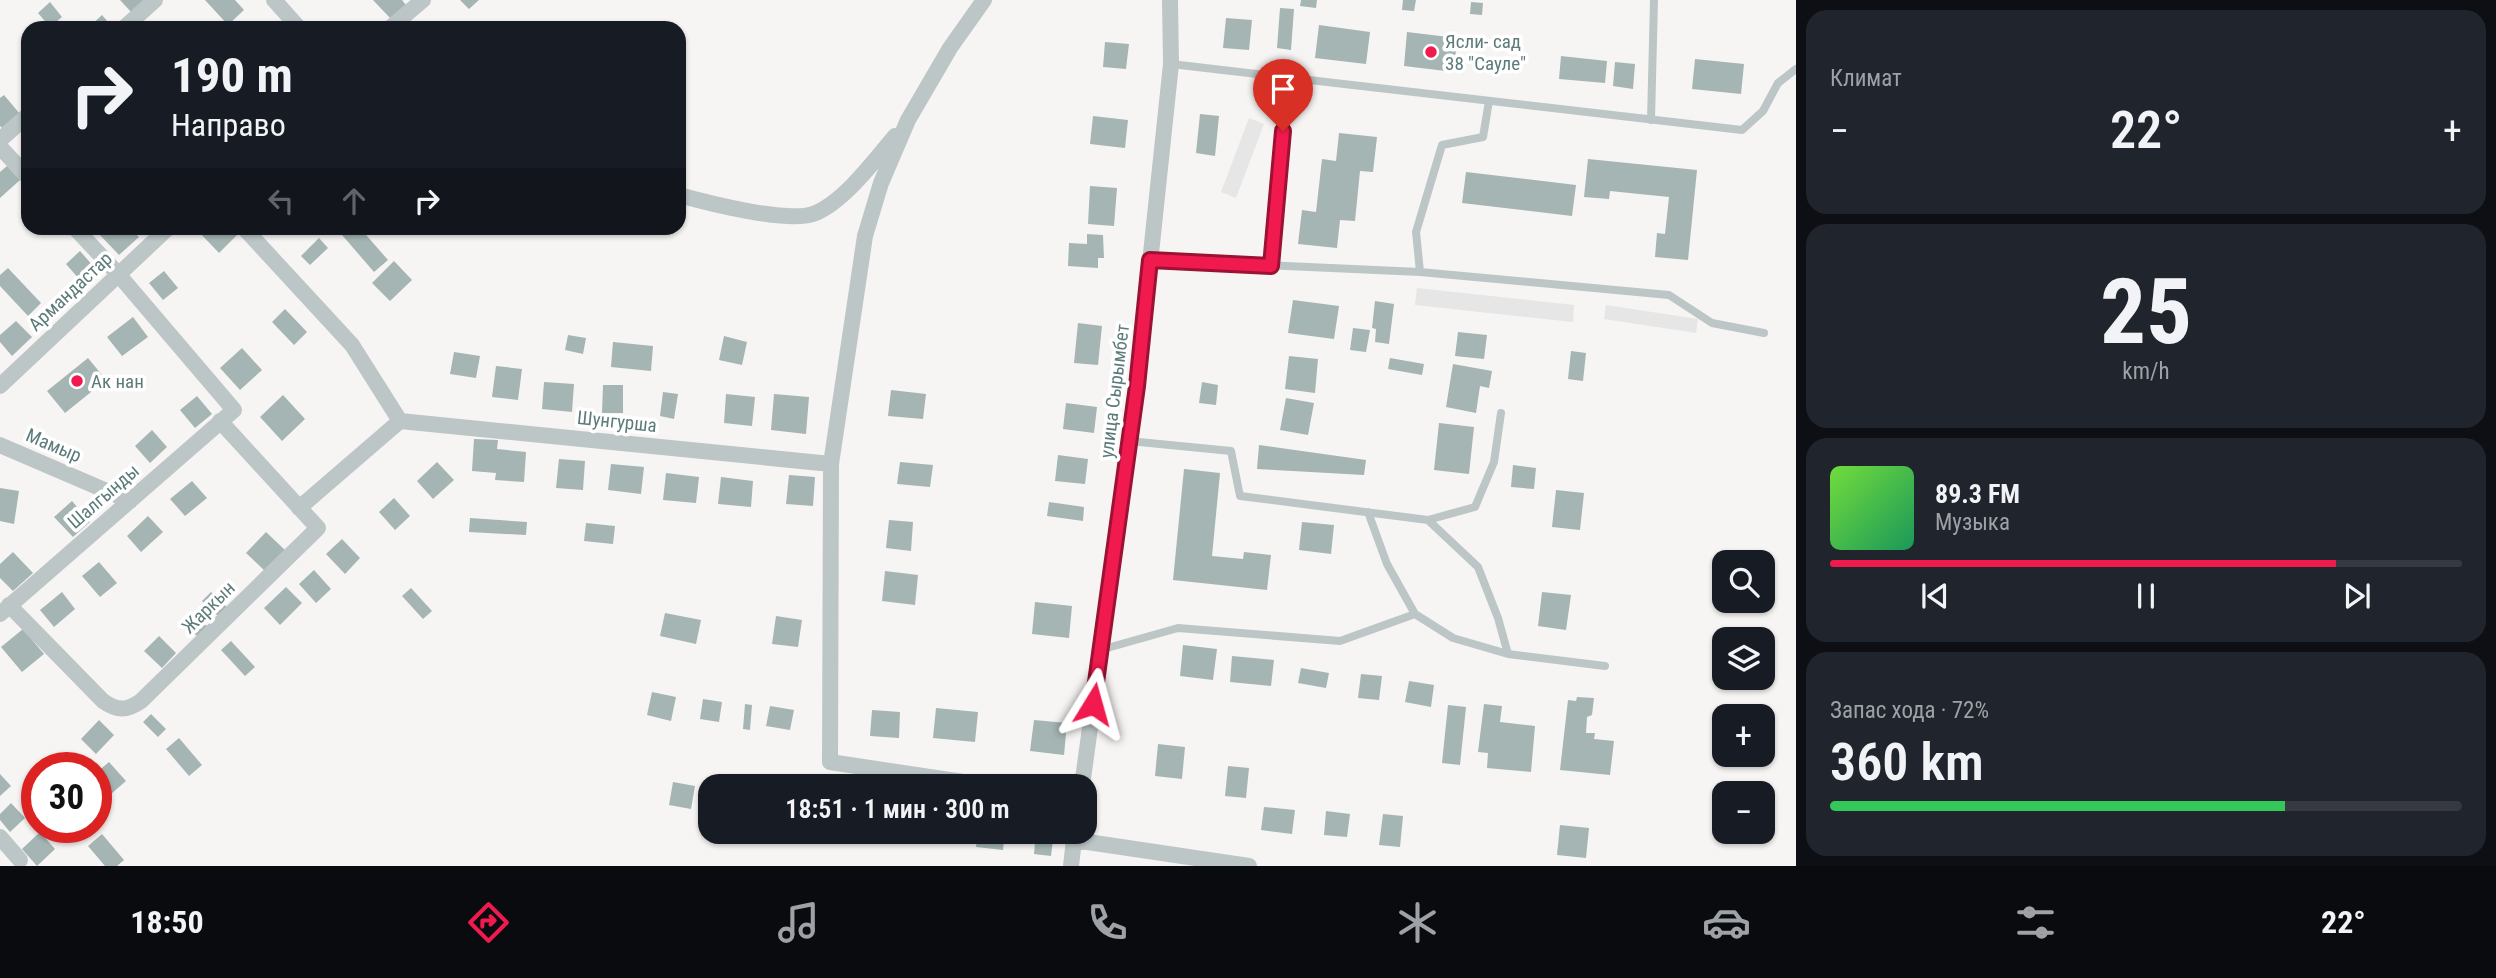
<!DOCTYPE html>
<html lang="ru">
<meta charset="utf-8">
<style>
:root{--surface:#171b24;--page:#20242c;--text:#f1f3f6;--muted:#9ea1a6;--line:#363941;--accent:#f11a4e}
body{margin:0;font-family:"Roboto Condensed",sans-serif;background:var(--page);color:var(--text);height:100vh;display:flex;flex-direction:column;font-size:26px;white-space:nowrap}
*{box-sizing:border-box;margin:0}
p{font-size:23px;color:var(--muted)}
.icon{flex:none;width:38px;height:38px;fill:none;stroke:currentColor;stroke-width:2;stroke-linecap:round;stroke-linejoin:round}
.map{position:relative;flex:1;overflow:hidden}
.side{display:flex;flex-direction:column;gap:10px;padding:10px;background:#0d0f14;width:700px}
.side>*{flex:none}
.banner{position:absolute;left:21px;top:21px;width:665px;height:214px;border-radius:21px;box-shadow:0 2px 5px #0004;background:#171b24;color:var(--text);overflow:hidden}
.controls{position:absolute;left:1712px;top:550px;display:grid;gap:14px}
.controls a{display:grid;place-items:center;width:63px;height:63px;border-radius:14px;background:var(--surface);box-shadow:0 2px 5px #0004;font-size:35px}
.speed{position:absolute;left:21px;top:752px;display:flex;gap:14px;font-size:35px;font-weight:700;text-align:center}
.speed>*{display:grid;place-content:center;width:91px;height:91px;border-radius:50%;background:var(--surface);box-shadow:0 2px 5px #0004;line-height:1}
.speed .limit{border:10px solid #d22;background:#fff;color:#111}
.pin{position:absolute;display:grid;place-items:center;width:60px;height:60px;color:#fff;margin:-72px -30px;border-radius:50% 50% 50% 0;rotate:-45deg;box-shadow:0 0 7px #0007}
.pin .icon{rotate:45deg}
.me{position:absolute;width:77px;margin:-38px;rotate:8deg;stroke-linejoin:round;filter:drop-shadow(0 0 5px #0008)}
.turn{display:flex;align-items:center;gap:24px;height:147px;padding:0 35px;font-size:32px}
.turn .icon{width:91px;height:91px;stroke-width:2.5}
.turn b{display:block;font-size:49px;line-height:60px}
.lanes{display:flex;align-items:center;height:66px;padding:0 35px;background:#0003;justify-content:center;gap:35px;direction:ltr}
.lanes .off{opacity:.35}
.big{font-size:52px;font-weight:600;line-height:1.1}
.side .tile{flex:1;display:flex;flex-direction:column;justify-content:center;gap:10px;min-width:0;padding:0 24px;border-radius:21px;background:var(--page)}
.side .dial{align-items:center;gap:0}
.dial b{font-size:91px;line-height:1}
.song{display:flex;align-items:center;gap:21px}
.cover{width:84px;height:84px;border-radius:10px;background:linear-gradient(135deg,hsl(100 70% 55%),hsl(150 70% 35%))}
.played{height:7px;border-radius:4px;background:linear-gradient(90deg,var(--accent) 80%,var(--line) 80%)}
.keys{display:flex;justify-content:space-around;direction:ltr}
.heat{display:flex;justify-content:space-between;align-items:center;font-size:38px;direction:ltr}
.charge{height:10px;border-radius:5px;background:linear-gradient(90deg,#34c759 72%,var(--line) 0)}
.trip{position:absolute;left:698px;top:774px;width:399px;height:70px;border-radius:21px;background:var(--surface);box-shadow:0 2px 5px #0004;font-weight:600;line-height:70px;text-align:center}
.tab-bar{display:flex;height:112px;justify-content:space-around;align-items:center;background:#090b0e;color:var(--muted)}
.tab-bar .icon{width:49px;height:49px}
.tab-bar .active{color:var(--accent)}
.tab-bar b{font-size:32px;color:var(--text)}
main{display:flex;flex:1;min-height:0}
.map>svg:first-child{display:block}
</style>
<main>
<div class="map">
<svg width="1796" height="866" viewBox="0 0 1796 866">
<rect width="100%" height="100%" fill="#f7f5f3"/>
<path fill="#e5e6e5" d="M1249,118l15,6 -28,74 -15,-6z
M1417,288l157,17 -1,17 -158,-17z
M1606,305l92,14 -2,14 -92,-14z"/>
<path fill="#a4b5b4" d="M120,0h26l-14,13z
M205,0h30l9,10 -16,15z
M373,0h29l4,5 -15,14z
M460,0h19l-10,9z
M1301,0h16l-1,8 -16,-2z
M1403,0h13l-2,11 -12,-1z
M50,2l12,15 -12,10 -12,-14z
M1471,2l12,1 -1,12 -12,-1z
M1280,8l14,1 -3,41 -14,-2z
M102,15l11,13h-25z
M1226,18l26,2 -3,30 -26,-2z
M1319,25l51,7 -4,32 -51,-6z
M1407,32l50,6 -3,34 -50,-6z
M1105,42l24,2 -3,25 -23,-2z
M1561,56l46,5 -2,22 -46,-4z
M1695,59l49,5 -3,30 -49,-5z
M1615,62l20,2 -2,25 -20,-3z
M4,95l16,19 -18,14 -2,-2v-28z
M1200,114l19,2 -4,40 -19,-3z
M1093,116l35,4 -3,28 -35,-4z
M1339,133l38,4 -4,35 -13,-1 -5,50 -15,-1 -3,28 -39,-4 4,-34 14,2 6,-53 14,2z
M1588,159l109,11 -9,90 -33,-3 2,-24 8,1 4,-37 -59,-6 -1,8 -25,-2z
M7,166l13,14 -20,18v-26z
M1466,172l110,13 -4,31 -110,-13z
M1090,186l27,2 -3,38 -26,-2z
M106,228h24l9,9 -20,18 -20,-21z
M201,228h29l7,7 -18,18 -21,-22z
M336,228h24l28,32 -14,12z
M1087,234l16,1 1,23h-6v10l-30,-2 1,-23 18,1z
M319,238l9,10 -18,17 -9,-9z
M80,251l21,24 -14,13 -21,-24z
M394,261l18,19 -22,21 -18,-18z
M8,268l33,35 -13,13 -28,-30v-11z
M164,271l14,17 -15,12 -14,-17z
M1293,300l46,6 -5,33 -46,-6z
M1375,301l19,3 -5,40 -14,-2 1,-13 -4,-1z
M285,309l22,23 -13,13 -22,-23z
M133,317l15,20 -26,19 -15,-19z
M16,321l16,16 -20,19 -12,-14v-7z
M1078,323l24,3 -4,39 -24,-2z
M1353,328l17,2 -4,22 -16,-2z
M1458,332l29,3 -3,24 -29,-3z
M568,335l18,3 -3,16 -18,-4z
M724,336l23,6 -5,23 -23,-5z
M613,342l40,4 -2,25 -40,-4z
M242,348l20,22 -22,20 -20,-22z
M1571,351l15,2 -3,28 -15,-2z
M454,352l26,4 -4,22 -26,-4z
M1289,356l29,3 -3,34 -30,-4z
M88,358l18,22 -41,33 -18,-22z
M1390,358l34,6 -2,11 -34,-6z
M1453,364l39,7 -3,17 -9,-2 -4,27 -30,-6z
M496,366l26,3 -4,31 -26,-3z
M544,382l30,2 -2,28 -30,-3z
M1202,382l16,3 -2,20 -17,-2z
M603,385h20v28h-21z
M891,390l35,4 -3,25 -35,-3z
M663,392l15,2 -4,25 -14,-3z
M726,394l29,3 -3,29 -28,-3z
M774,394l35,3 -3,37 -35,-4z
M283,395l22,24 -23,22 -22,-24z
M197,396l15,18 -17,14 -15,-18z
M1286,398l28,5 -6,32 -28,-5z
M1066,403l31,4 -3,26 -31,-4z
M1439,423l35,4 -5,47 -35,-4z
M152,430l15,17 -17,16 -15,-17z
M474,439l24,1 -1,9 29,3 -2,30 -29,-2 1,-7 -24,-2z
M1259,445l107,15 -2,15 -107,-6z
M1058,455l30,4 -3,25 -30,-3z
M559,459l26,2 -2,29 -27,-2z
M437,462l17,18 -21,19 -16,-18z
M900,462l33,3 -3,22 -33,-3z
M611,464l33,3 -3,27 -33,-4z
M1513,465l23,3 -2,21 -23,-2z
M1184,469l36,4 -8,83 31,3 1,-7 27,3 -4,35 -94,-10z
M666,473l33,4 -3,26 -33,-3z
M789,475l26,2 -2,29 -27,-2z
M721,477l32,4 -2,26 -33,-3z
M192,481l15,17 -22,18 -15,-17z
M0,488l19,3 -5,33 -14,-3z
M1556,490l28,3 -4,37 -28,-3z
M394,498l16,18 -15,14 -16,-18z
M72,501l18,21 -17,15 -19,-20z
M1049,502l35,5 -1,14 -36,-5z
M148,516l15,16 -22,20 -14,-16z
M470,518l57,4 -1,13 -57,-3z
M889,520l24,2 -2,29 -25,-3z
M1302,522l32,3 -3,29 -32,-4z
M586,523l29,3 -2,18 -29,-3z
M266,532l20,19 -20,21 -20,-19z
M342,539l18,19 -15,16 -19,-20z
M13,552l20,21 -20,18 -13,-13v-14z
M99,562l18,21 -17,14 -18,-21z
M314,570l17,19 -15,14 -17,-19z
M885,571l33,4 -3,30 -33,-4z
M286,587l16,16 -22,22 -16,-17z
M411,588l21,23 -9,8 -21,-23z
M62,592l13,17 -21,18 -14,-17z
M211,592l18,17 -9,9 -18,-17z
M1542,592l29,3 -5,35 -28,-4z
M1035,602l37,4 -3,32 -37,-4z
M192,613l16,14 -10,10 -15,-14z
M665,613l36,7 -5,24 -36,-8z
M776,616l26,4 -4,27 -26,-3z
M23,629l21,25 -22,18 -21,-25z
M159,636l17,17 -14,15 -18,-17z
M231,641l24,26 -10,9 -24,-26z
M1183,645l34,4 -4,31 -33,-4z
M1232,656l42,4 -3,26 -41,-4z
M1301,668l28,5 -3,15 -28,-5z
M1361,674l21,2 -3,24 -21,-2z
M1409,681l25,4 -3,22 -26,-5z
M652,692l24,5 -5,24 -24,-6z
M1577,697l17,1 -2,17 -5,2 -1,16h9l-1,6 20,2 -4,34 -50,-5 8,-70 8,1z
M703,699l19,3 -3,20 -19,-3z
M745,704l7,1 -2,25 -7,-1z
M1484,704l18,2 -2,16 35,4 -4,46 -44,-4 1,-15 -10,-1z
M1448,705l18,2 -6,58 -18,-2z
M770,706l24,4 -4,20 -24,-4z
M936,708l42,4 -3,30 -42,-4z
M872,710l28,2 -1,26 -29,-2z
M151,714l15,15 -8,8 -15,-15z
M99,720l15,15 -18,19 -15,-15z
M1034,720l33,3 -3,32 -34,-4z
M179,738l23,27 -13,11 -23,-27z
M1158,744l27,3 -3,32 -27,-3z
M109,762l17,19 -30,26v-34z
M1228,766l21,2 -3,30 -21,-2z
M0,774l11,12 -11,10z
M673,782l22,4 -4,23 -22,-4z
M11,803l14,15 -15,14 -10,-12v-6z
M1264,807l31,3 -3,24 -31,-4z
M1326,811l24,3 -3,23 -23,-2z
M1383,814l20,2 -3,31 -21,-2z
M1560,825l29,3 -3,30 -29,-3z
M848,831h22l-1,5z
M880,831h15l-2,13 -15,-2z
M923,831h25l-1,11 -25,-3z
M978,831h27l-2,19 -27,-3z
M1036,831h18l-3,25 -17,-2z
M40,832l15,17 -18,17 -15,-17z
M102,834l22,26 -7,6h-12l-17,-20z"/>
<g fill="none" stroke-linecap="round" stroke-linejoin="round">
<path stroke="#bdc6c6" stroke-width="8" d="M1171,64l571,66 21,-19 15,-28 18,-14
M1489,101l-6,36 -41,8 -26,87 4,40 249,23 43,28 52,10
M1651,120l3,-120
M1151,260l269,12
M1271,266l16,-189
M1129,441l102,10 9,45 188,24 47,-13 19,-45 7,-49
M1368,512l19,52 28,50 38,24 55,16
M1428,520l50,47 20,51 10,36 97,12
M1100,650l78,-22 162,13 75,-27"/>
<path stroke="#bdc6c6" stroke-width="16" d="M274,0l25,28
M984,0l-34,48 -42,72 -27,63 -16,53 -34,228 -1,298 160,24
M124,28l31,-28
M390,28l33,-28
M0,140l28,-25
M0,147l28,30
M679,195c29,8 107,28 134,19 30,-11 62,-54 82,-78
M244,228l108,117 48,76
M0,386l168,-158
M400,421l431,43
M0,445l130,56
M299,508l101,-87
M9,605l94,96c14,10 24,10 38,0l177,-173 -98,-107
M0,614l234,-204 -116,-136 -43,-46
M1082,786l55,-400 34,-322 -1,-64
M0,837l20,23
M1074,840l175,26
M1071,866l4,-35"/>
</g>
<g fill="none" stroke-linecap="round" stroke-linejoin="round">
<defs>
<path id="route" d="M1093,704l44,-318 13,-126 121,6 12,-135"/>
</defs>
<use href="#route" stroke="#9d1133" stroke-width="18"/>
<use href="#route" stroke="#f11a4e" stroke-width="12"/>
</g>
<g fill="#f11a4e" stroke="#fff" stroke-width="2.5">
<circle cx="1431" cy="52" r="7"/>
<circle cx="77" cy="381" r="7"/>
</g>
<g text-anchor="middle" stroke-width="7" stroke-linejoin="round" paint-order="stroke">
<g font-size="19" fill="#5c7b7a" stroke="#fff" text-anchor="start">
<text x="1445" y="48">Ясли- сад<tspan x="1445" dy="22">38 "Сауле"</tspan></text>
<text x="91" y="388">Ак нан</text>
</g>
<g font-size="19" fill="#5c7b7a" stroke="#fff">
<text transform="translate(70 291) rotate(-43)" y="7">Армандастар</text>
<text transform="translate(1114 391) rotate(-83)" y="7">улица Сырымбет</text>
<text transform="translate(617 421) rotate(6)" y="7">Шунгурша</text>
<text transform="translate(54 445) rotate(23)" y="7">Мамыр</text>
<text transform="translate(103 496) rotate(-41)" y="7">Шалгынды</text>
<text transform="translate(208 607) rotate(-44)" y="7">Жаркын</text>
</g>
</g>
</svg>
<div class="controls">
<a><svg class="icon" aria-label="search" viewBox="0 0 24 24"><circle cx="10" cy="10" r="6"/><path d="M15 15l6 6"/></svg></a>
<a><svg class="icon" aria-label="layers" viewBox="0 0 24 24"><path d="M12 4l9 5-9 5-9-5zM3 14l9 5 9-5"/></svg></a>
<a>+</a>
<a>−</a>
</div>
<div class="speed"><div class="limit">30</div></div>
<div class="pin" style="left:1283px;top:131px;background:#d93025"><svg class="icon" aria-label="arrive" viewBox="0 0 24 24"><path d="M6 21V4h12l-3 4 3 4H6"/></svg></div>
<svg class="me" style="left:1093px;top:704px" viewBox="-20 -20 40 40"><path d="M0-17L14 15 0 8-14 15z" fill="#f11a4e" stroke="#fff" stroke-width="4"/></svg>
<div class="trip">18:51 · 1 мин · 300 m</div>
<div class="banner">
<div class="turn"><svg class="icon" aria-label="right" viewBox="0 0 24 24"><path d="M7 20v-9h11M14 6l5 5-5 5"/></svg><div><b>190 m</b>Направо</div></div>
<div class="lanes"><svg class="icon off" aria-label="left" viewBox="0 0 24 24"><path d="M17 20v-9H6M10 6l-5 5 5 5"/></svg><svg class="icon off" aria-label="ahead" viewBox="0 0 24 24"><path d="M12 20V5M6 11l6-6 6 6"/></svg><svg class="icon" aria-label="right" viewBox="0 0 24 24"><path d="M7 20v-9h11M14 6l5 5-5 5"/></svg></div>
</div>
</div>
<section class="side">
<div class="tile"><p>Климат</p>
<div class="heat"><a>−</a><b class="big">22°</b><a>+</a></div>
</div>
<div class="tile dial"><b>25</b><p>km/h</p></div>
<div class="tile">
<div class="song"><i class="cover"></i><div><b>89.3 FM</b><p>Музыка</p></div></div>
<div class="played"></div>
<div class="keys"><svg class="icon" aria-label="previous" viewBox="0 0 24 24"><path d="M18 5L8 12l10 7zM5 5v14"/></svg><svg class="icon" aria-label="pause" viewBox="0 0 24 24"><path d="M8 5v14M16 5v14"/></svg><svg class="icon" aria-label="next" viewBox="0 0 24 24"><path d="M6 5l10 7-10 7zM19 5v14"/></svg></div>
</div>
<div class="tile"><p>Запас хода · 72%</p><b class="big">360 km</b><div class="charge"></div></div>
</section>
</main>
<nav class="tab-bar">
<b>18:50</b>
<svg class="icon active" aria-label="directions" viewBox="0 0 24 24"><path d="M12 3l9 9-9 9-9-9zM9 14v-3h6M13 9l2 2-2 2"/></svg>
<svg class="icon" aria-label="music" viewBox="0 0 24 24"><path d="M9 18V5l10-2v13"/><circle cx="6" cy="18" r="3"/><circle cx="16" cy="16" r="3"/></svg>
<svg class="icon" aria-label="phone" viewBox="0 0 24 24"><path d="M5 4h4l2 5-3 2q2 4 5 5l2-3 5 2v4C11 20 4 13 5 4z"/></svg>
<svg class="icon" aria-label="climate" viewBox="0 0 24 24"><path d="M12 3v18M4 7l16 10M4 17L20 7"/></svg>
<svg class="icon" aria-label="car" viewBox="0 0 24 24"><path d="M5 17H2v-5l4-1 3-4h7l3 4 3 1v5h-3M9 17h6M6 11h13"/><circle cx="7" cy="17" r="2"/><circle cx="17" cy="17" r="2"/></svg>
<svg class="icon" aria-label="filters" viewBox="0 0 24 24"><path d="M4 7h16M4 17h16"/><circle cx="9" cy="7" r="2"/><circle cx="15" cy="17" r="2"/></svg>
<b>22°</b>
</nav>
